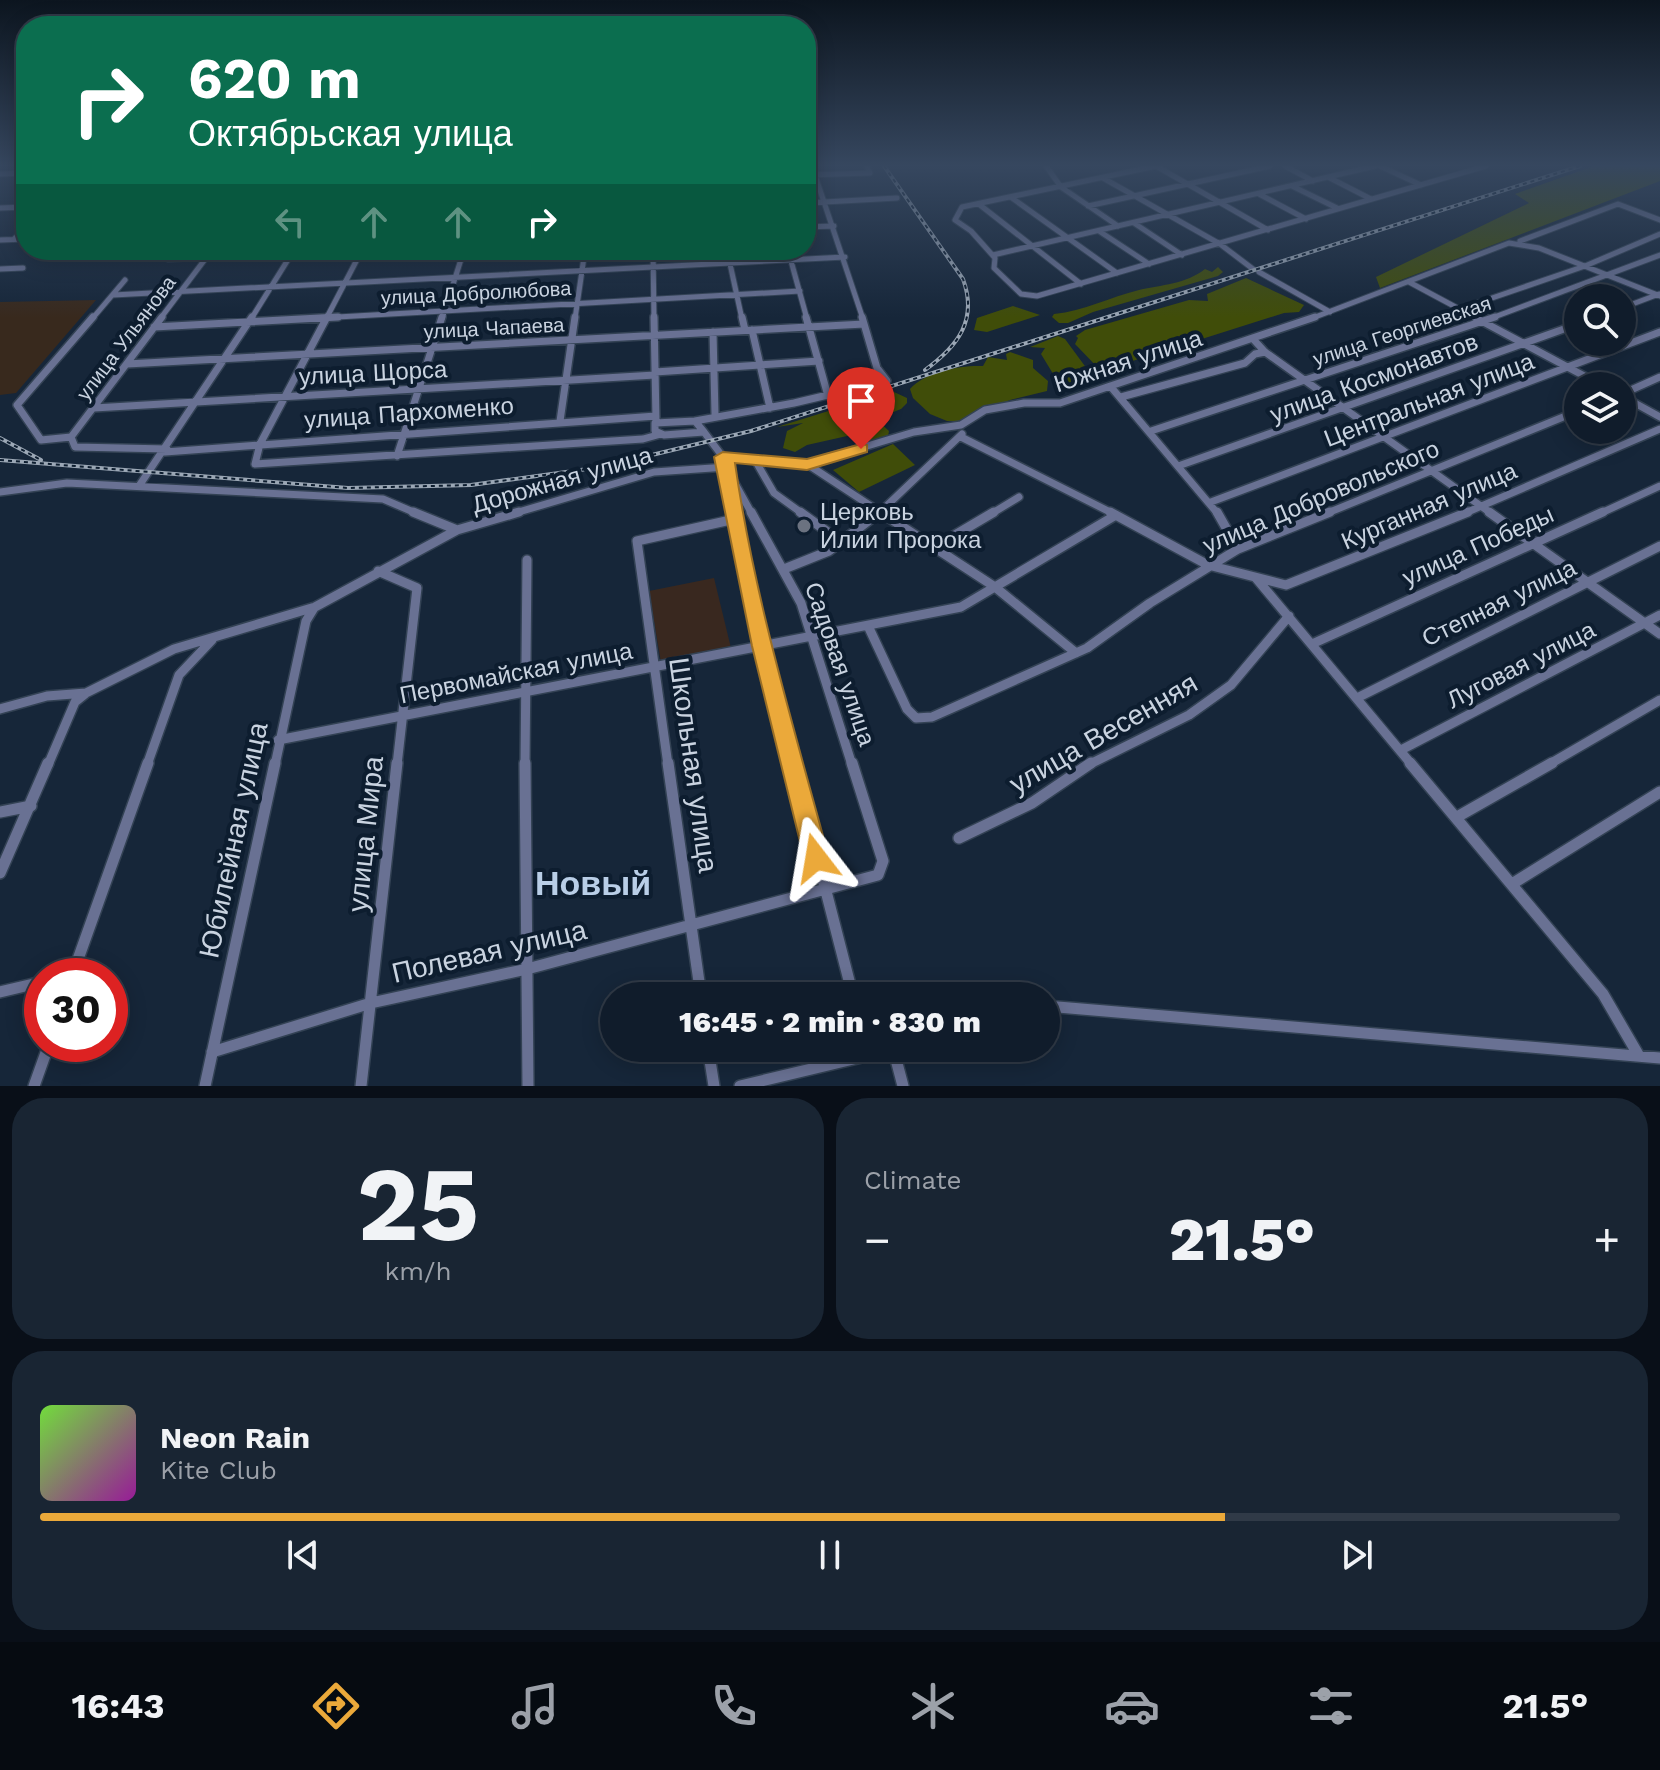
<!DOCTYPE html>
<meta charset="utf-8">
<style>
:root{--surface:#101c2b;--page:#192533;--text:#f1f3f6;--muted:#9ca1a9;--line:#303a47;--accent:#eba93a}
body{margin:0;font-family:"Work Sans",sans-serif;background:var(--page);color:var(--text);height:100vh;display:flex;flex-direction:column;font-size:30px;white-space:nowrap}
*{box-sizing:border-box;margin:0}
p{font-size:26px;color:var(--muted)}
.icon{flex:none;width:44px;height:44px;fill:none;stroke:currentColor;stroke-width:2;stroke-linecap:round;stroke-linejoin:round}
.map{position:relative;height:1086px;overflow:hidden}
.sheet{display:flex;flex-direction:column;gap:12px;padding:12px;background:#090f18;flex:1}
.sheet>*{flex:none}
.top-card{position:absolute;left:16px;top:16px;width:800px;height:244px;border-radius:32px;box-shadow:0 4px 20px #0003,0 0 0 2px var(--line);background:#0b6e4f;color:#fff;overflow:hidden}
.controls{position:absolute;left:1564px;top:284px;display:grid;gap:16px}
.controls a{display:grid;place-items:center;width:72px;height:72px;border-radius:50%;background:var(--surface);box-shadow:0 4px 20px #0003,0 0 0 2px var(--line);font-size:40px}
.speed{position:absolute;left:24px;top:958px;display:flex;gap:16px;font-size:40px;font-weight:700;text-align:center}
.speed>*{display:grid;place-content:center;width:104px;height:104px;border-radius:50%;background:var(--surface);box-shadow:0 4px 20px #0003,0 0 0 2px var(--line);line-height:1}
.speed .limit{border:12px solid #d22;background:#fff;color:#111}
.pin{position:absolute;display:grid;place-items:center;width:68px;height:68px;color:#fff;margin:-82px -34px;border-radius:50% 50% 50% 0;rotate:-45deg;box-shadow:0 0 8px #0007}
.pin .icon{rotate:45deg}
.me{position:absolute;width:88px;margin:-44px;rotate:346deg;stroke-linejoin:round;filter:drop-shadow(0 0 6px #0008)}
.turn{display:flex;align-items:center;gap:28px;height:168px;padding:0 40px;font-size:36px}
.turn .icon{width:104px;height:104px;stroke-width:2.5}
.turn b{display:block;font-size:56px;line-height:68px}
.lanes{display:flex;align-items:center;height:76px;padding:0 40px;background:#0003;justify-content:center;gap:40px;direction:ltr}
.lanes .off{opacity:.35}
.big{font-size:60px;font-weight:800;line-height:1.1}
.sheet .card{flex:1;display:flex;flex-direction:column;justify-content:center;gap:12px;min-width:0;padding:0 28px;border-radius:32px;background:var(--page)}
.sheet .dial{align-items:center;gap:0}
.dial b{font-size:104px;line-height:1}
.song{display:flex;align-items:center;gap:24px}
.cover{width:96px;height:96px;border-radius:12px;background:linear-gradient(135deg,hsl(100 70% 55%),hsl(300 70% 35%))}
.played{height:8px;border-radius:4px;background:linear-gradient(90deg,var(--accent) 75%,var(--line) 75%)}
.keys{display:flex;justify-content:space-around;direction:ltr}
.heat{display:flex;justify-content:space-between;align-items:center;font-size:44px;direction:ltr}
.sheet .tiles{flex:1;display:grid;gap:12px;grid-template-columns:1fr 1fr}
.card:last-child{grid-column:span 2}
.trip{position:absolute;left:600px;top:982px;width:460px;height:80px;border-radius:40px;background:var(--surface);box-shadow:0 4px 20px #0003,0 0 0 2px var(--line);font-weight:800;line-height:80px;text-align:center}
.menu{display:flex;height:128px;justify-content:space-around;align-items:center;background:#060b11;color:var(--muted)}
.menu .icon{width:56px;height:56px}
.menu .selected{color:var(--accent)}
.menu b{font-size:36px;color:var(--text)}
.map>svg:first-child{display:block}
</style>
<div class="map">
<svg width="1660" height="1086" viewBox="0 0 1660 1086">
<rect width="100%" height="100%" fill="#162639"/>
<path fill="#38291d" d="M96,300l-80,93 -16,2v-93z"/>
<path fill="#39281f" d="M714,578l17,70 -70,15 -12,-72z"/>
<path fill="#404d09" d="M1594,166h66v15l-280,107 -4,-11 153,-74 -14,-9z
M1218,267l5,5 -5,4 -125,36 -25,11h-9l-7,-6 2,-3c30,-3 56,-17 85,-24 22,-5 47,-6 66,-21l7,3z
M1246,278l58,27 -5,7 -15,1 -183,58 -26,-27 3,-6 -2,-2 9,-6 104,-30 19,1 -1,-7z
M1013,306l27,9 -53,17 -13,-2 3,-12z
M1058,336l7,3 25,34c-9,8 -20,11 -32,9l-17,-28 4,-6 -15,-1z
M1010,352l23,8v8l15,13 -1,10 -37,9 -52,21h-11l-17,-7 -17,-16 -3,-9c16,-18 51,-24 73,-23l5,-9 19,3 -1,-6z
M894,392l13,6v5l-6,6 -25,10 13,12 -1,5 -24,6 -8,-8 -49,11 -12,7 -12,-4 4,-17 16,-8 -26,4 74,-23 3,4z
M893,444l22,21 -56,27 -26,-22z"/>
<g fill="none" stroke-linecap="round" stroke-linejoin="round">
<defs>
<path id="minor-far3" d="M812,166l51,153
M1046,166l15,21 57,39
M1156,166l-194,41 -7,13 16,11 24,27 -1,10 27,26 16,2 449,-130
M1156,166l112,64
M1285,166l28,15
M1380,166l41,19
M0,174l26,-1
M806,175l64,-2 -3,-7
M1328,177l43,22
M1103,178l117,66 33,25
M1292,186l45,22
M1259,194l47,25
M1012,198l105,75
M806,203l91,-5
M980,205l101,79
M1088,206l182,-40
M0,208l26,-1
M1134,223l48,32
M806,227l28,-1
M1099,231l50,33
M14,239l12,-11
M0,240l26,-1
M1520,241l98,-37 42,16
M653,250l1,69
M727,250l15,69
M788,250l19,69
M361,252l37,-2
M993,255l382,-89
M168,259l123,-4
M0,269l23,-1
M1259,272l71,40
M1409,282l69,37
M113,295l732,-38
M1622,308l37,-14
M1460,309l125,-43 75,-32
M92,319l33,-39
M160,319l52,-69
M251,319l43,-69
M302,319l498,-28
M326,319l36,-69
M442,319l22,-69
M575,319l10,-69
M1310,319l199,-76 30,5 121,48
M1489,319l171,-64"/>
<path id="minor-far2" d="M162,317l-91,120 4,10 92,2
M327,317l-67,127 -5,20 388,-25 18,-5
M654,317l2,103
M742,317l3,13
M806,317l22,79
M1474,317l129,69
M154,327l184,-10
M752,330l18,78
M713,332l2,82
M1254,340l11,12 227,162
M127,364l737,-40
M655,372l164,-11
M1111,387l107,127
M1622,394l38,-17
M1622,396l38,21
M1121,397l124,-34 10,-9 10,-2
M94,408l561,-33
M560,421l15,-104
M695,421l99,-18 93,-22 -10,-13 -15,-51
M695,421l9,11 -40,3 -9,-4v-8z
M1151,431l344,-114
M704,432l22,29 7,53
M71,437l-30,3 -24,-35 76,-88
M961,437l153,77
M165,452l491,-36
M397,456l45,-139
M723,457l84,7 76,50
M755,460l19,33 29,21
M807,464l107,-32 47,-7 24,-15 39,-7h36l255,-86
M1181,465l397,-141
M727,469l25,45
M139,486l113,-169
M0,492l67,-9 316,16 35,15
M1211,502l449,-170
M512,514l142,-42 73,-5
M878,514l84,-80
M991,514l28,-17
M1325,514l253,-103
M1463,514l197,-85
M1599,514l61,-28"/>
<path id="minor-far1" d="M413,512l44,18
M733,512l60,253
M751,512l50,91 51,162
M800,512l40,29
M880,512l115,75 81,66
M1110,512l98,53 78,20 182,-73
M1217,512l21,37
M1489,512l171,122
M933,548l61,-36
M784,569l45,-18 51,-39
M378,571l39,17 -20,177
M1256,578l156,187
M869,628l38,81 9,9 16,-1 155,-69 63,-45 88,-54 92,-37
M1312,644l291,-132
M1357,698l303,-152
M0,709l47,-13 39,-3 88,-44 141,-42 142,-77 62,-18
M278,740l683,-133 155,-92
M1401,750l259,-135
M48,765l27,-63 10,-8
M147,765l32,-90 33,-35
M275,765l31,-144 8,-13
M525,765l2,-205
M668,765l-31,-224 98,-22
M1088,765l101,-50 42,-30 58,-69
M1548,765l112,-65"/>
<path id="minor" d="M525,763l3,323
M668,763l33,233
M793,763l60,233
M1410,763l193,231 36,62
M0,812l31,-6
M1457,817l95,-54
M959,838l73,-35 59,-40
M0,873l48,-110
M1512,884l148,-92
M72,976l76,-213
M851,990l81,6
M0,992l42,-10
M1046,1006l614,52
M708,1048l6,38
M893,1048l10,38
M212,1052l159,-49 156,-34 351,-94 5,-14 -31,-98
M34,1086l15,-42
M205,1086l70,-323
M361,1086l36,-323
M740,1086l126,-30 -2,-8"/>
</defs>
<use href="#minor-far3" stroke="#334254" stroke-width="7"/>
<use href="#minor-far2" stroke="#334254" stroke-width="10"/>
<use href="#minor-far1" stroke="#334254" stroke-width="12"/>
<use href="#minor" stroke="#334254" stroke-width="14"/>
<use href="#minor-far3" stroke="#697193" stroke-width="5"/>
<use href="#minor-far2" stroke="#697193" stroke-width="7"/>
<use href="#minor-far1" stroke="#697193" stroke-width="9"/>
<use href="#minor" stroke="#697193" stroke-width="11"/>
<defs>
<path id="rail" d="M884,166l79,113c15,41 -5,67 -38,91
M0,438l41,22
M0,460l348,28 123,-3 131,-18 149,-36 829,-265"/>
</defs>
<use href="#rail" stroke="#9ba7b5" stroke-width="4"/>
<use href="#rail" stroke="#0d1d2f" stroke-width="2" stroke-dasharray="4" stroke-linecap="butt"/>
</g>
<linearGradient id="sky" x2="0" y2="1"><stop stop-color="#0c151f"/><stop offset="0.52" stop-color="#36475f"/><stop offset="1" stop-color="#36475f" stop-opacity="0"/></linearGradient>
<rect width="1660" height="318" fill="url(#sky)"/>
<path fill="#eba93a" stroke="#996e26" stroke-width="2" d="M861,444l6,1v7l-60,18 -72,-7c19,134 59,265 94,395l-4,9 -9,3 -8,-3 -4,-9 -52,-212 -38,-189 9,-5 84,7z"/>
<circle fill="#6b7280" stroke="#0d1d2f" stroke-width="3" cx="804" cy="526" r="8"/>
<g text-anchor="middle" stroke-width="8" stroke-linejoin="round" paint-order="stroke">
<g font-size="20" fill="#c9d3e0" stroke="#0d1d2f">
<text transform="translate(476 293) rotate(-3)" y="7">улица Добролюбова</text>
<text transform="translate(494 328) rotate(-3)" y="7">улица Чапаева</text>
<text transform="translate(1402 331) rotate(-18)" y="7">улица Георгиевская</text>
<text transform="translate(126 338) rotate(-53)" y="7">улица Ульянова</text>
</g>
<g font-size="24" fill="#c9d3e0" stroke="#0d1d2f">
<text transform="translate(1128 361) rotate(-18)" y="8">Южная улица</text>
<text transform="translate(373 373) rotate(-3)" y="8">улица Щорса</text>
<text transform="translate(1374 378) rotate(-20)" y="8">улица Космонавтов</text>
<text transform="translate(1429 400) rotate(-21)" y="8">Центральная улица</text>
<text transform="translate(409 413) rotate(-4)" y="8">улица Пархоменко</text>
<text transform="translate(562 480) rotate(-16)" y="8">Дорожная улица</text>
<text transform="translate(1321 497) rotate(-23)" y="8">улица Добровольского</text>
<text transform="translate(1429 506) rotate(-23)" y="8">Курганная улица</text>
<text transform="translate(1478 546) rotate(-24)" y="8">улица Победы</text>
<text transform="translate(1499 603) rotate(-26)" y="8">Степная улица</text>
<text transform="translate(840 664) rotate(71)" y="8">Садовая улица</text>
<text transform="translate(1521 665) rotate(-27)" y="8">Луговая улица</text>
<text transform="translate(516 673) rotate(-11)" y="8">Первомайская улица</text>
</g>
<g font-size="24" fill="#c9d3e0" stroke="#0d1d2f" text-anchor="start">
<text x="820" y="520">Церковь<tspan x="820" dy="28">Илии Пророка</tspan></text>
</g>
<g font-size="28" fill="#c9d3e0" stroke="#0d1d2f">
<text transform="translate(1103 733) rotate(-30)" y="10">улица Весенняя</text>
<text transform="translate(694 765) rotate(82)" y="10">Школьная улица</text>
<text transform="translate(365 834) rotate(-84)" y="10">улица Мира</text>
<text transform="translate(233 840) rotate(-78)" y="10">Юбилейная улица</text>
<text transform="translate(489 951) rotate(-13)" y="10">Полевая улица</text>
</g>
<g font-size="34" font-weight="bold" fill="#b9cee7" stroke="#0d1d2f">
<text x="593" y="895">Новый</text>
</g>
</g>
</svg>
<div class="controls">
<a><svg class="icon" aria-label="search" viewBox="0 0 24 24"><circle cx="10" cy="10" r="6"/><path d="M15 15l6 6"/></svg></a>
<a><svg class="icon" aria-label="layers" viewBox="0 0 24 24"><path d="M12 4l9 5-9 5-9-5zM3 14l9 5 9-5"/></svg></a>
</div>
<div class="speed"><div class="limit">30</div></div>
<div class="pin" style="left:861px;top:449px;background:#d93025"><svg class="icon" aria-label="arrive" viewBox="0 0 24 24"><path d="M6 21V4h12l-3 4 3 4H6"/></svg></div>
<svg class="me" style="left:816px;top:858px" viewBox="-20 -20 40 40"><path d="M0-17L14 15 0 8-14 15z" fill="#eba93a" stroke="#fff" stroke-width="4"/></svg>
<div class="trip">16:45 · 2 min · 830 m</div>
<div class="top-card">
<div class="turn"><svg class="icon" aria-label="right" viewBox="0 0 24 24"><path d="M7 20v-9h11M14 6l5 5-5 5"/></svg><div><b>620 m</b>Октябрьская улица</div></div>
<div class="lanes"><svg class="icon off" aria-label="left" viewBox="0 0 24 24"><path d="M17 20v-9H6M10 6l-5 5 5 5"/></svg><svg class="icon off" aria-label="ahead" viewBox="0 0 24 24"><path d="M12 20V5M6 11l6-6 6 6"/></svg><svg class="icon off" aria-label="ahead" viewBox="0 0 24 24"><path d="M12 20V5M6 11l6-6 6 6"/></svg><svg class="icon" aria-label="right" viewBox="0 0 24 24"><path d="M7 20v-9h11M14 6l5 5-5 5"/></svg></div>
</div>
</div>
<section class="sheet">
<div class="tiles">
<div class="card dial"><b>25</b><p>km/h</p></div>
<div class="card"><p>Climate</p>
<div class="heat"><a>−</a><b class="big">21.5°</b><a>+</a></div>
</div>
<div class="card">
<div class="song"><i class="cover"></i><div><b>Neon Rain</b><p>Kite Club</p></div></div>
<div class="played"></div>
<div class="keys"><svg class="icon" aria-label="previous" viewBox="0 0 24 24"><path d="M18 5L8 12l10 7zM5 5v14"/></svg><svg class="icon" aria-label="pause" viewBox="0 0 24 24"><path d="M8 5v14M16 5v14"/></svg><svg class="icon" aria-label="next" viewBox="0 0 24 24"><path d="M6 5l10 7-10 7zM19 5v14"/></svg></div>
</div>
</div>
</section>
<nav class="menu">
<b>16:43</b>
<svg class="icon selected" aria-label="directions" viewBox="0 0 24 24"><path d="M12 3l9 9-9 9-9-9zM9 14v-3h6M13 9l2 2-2 2"/></svg>
<svg class="icon" aria-label="music" viewBox="0 0 24 24"><path d="M9 18V5l10-2v13"/><circle cx="6" cy="18" r="3"/><circle cx="16" cy="16" r="3"/></svg>
<svg class="icon" aria-label="phone" viewBox="0 0 24 24"><path d="M5 4h4l2 5-3 2q2 4 5 5l2-3 5 2v4C11 20 4 13 5 4z"/></svg>
<svg class="icon" aria-label="climate" viewBox="0 0 24 24"><path d="M12 3v18M4 7l16 10M4 17L20 7"/></svg>
<svg class="icon" aria-label="car" viewBox="0 0 24 24"><path d="M5 17H2v-5l4-1 3-4h7l3 4 3 1v5h-3M9 17h6M6 11h13"/><circle cx="7" cy="17" r="2"/><circle cx="17" cy="17" r="2"/></svg>
<svg class="icon" aria-label="filters" viewBox="0 0 24 24"><path d="M4 7h16M4 17h16"/><circle cx="9" cy="7" r="2"/><circle cx="15" cy="17" r="2"/></svg>
<b>21.5°</b>
</nav>
